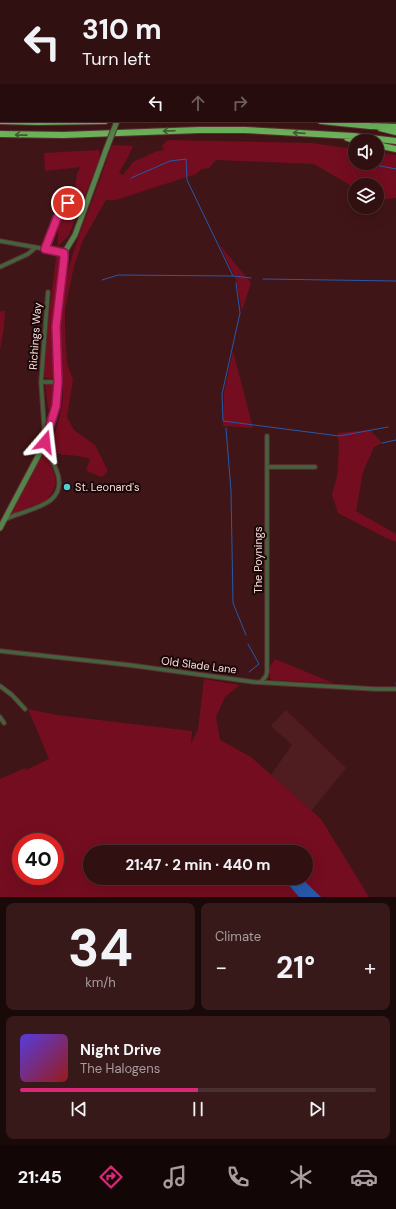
<!DOCTYPE html>
<meta charset="utf-8">
<style>
:root{--surface:#301011;--page:#38191a;--text:#f1f3f6;--muted:#a89d9f;--line:#4b3031;--accent:#db2777}
body{margin:0;font-family:"DM Sans",sans-serif;background:var(--page);color:var(--text);height:100vh;display:flex;flex-direction:column;font-size:15px;white-space:nowrap}
*{box-sizing:border-box;margin:0}
p{font-size:13px;color:var(--muted)}
.icon{flex:none;width:22px;height:22px;fill:none;stroke:currentColor;stroke-width:2;stroke-linecap:round;stroke-linejoin:round}
.map{position:relative;height:897px;overflow:hidden}
.sheet{display:flex;flex-direction:column;gap:6px;padding:6px;background:#1a0909;flex:1}
.sheet>*{flex:none}
.banner{position:absolute;left:0px;top:0px;width:396px;height:122px;box-shadow:0 4px 16px #0002,0 0 0 1px var(--line);background:#301011;color:var(--text);overflow:hidden}
.fabs{position:absolute;left:348px;top:134px;display:grid;gap:8px}
.fabs a{display:grid;place-items:center;width:36px;height:36px;border-radius:50%;background:var(--surface);box-shadow:0 4px 16px #0002,0 0 0 1px var(--line);font-size:20px}
.speed{position:absolute;left:12px;top:833px;display:flex;gap:8px;font-size:20px;font-weight:700;text-align:center}
.speed>*{display:grid;place-content:center;width:52px;height:52px;border-radius:50%;background:var(--surface);box-shadow:0 4px 16px #0002,0 0 0 1px var(--line);line-height:1}
.speed .limit{border:6px solid #d22;background:#fff;color:#111}
.pin{position:absolute;display:grid;place-items:center;width:34px;height:34px;color:#fff;margin:-17px;border:2px solid #fff;border-radius:50%;box-shadow:0 1px 4px #0007}
.me{position:absolute;width:44px;margin:-22px;rotate:17deg;stroke-linejoin:round;filter:drop-shadow(0 0 3px #0008)}
.turn{display:flex;align-items:center;gap:14px;height:84px;padding:0 16px;font-size:18px}
.turn .icon{width:52px;height:52px;stroke-width:2.5}
.turn b{display:block;font-size:28px;line-height:34px}
.lanes{display:flex;align-items:center;height:38px;padding:0 16px;background:#0003;justify-content:center;gap:20px;direction:ltr}
.lanes .off{opacity:.35}
.big{font-size:30px;font-weight:700;line-height:1.1}
.sheet .widget{flex:1;display:flex;flex-direction:column;justify-content:center;gap:6px;min-width:0;padding:0 14px;border-radius:8px;background:var(--page)}
.sheet .dial{align-items:center;gap:0}
.dial b{font-size:52px;line-height:1}
.song{display:flex;align-items:center;gap:12px}
.cover{width:48px;height:48px;border-radius:6px;background:linear-gradient(135deg,hsl(250 70% 55%),hsl(0 70% 35%))}
.played{height:4px;border-radius:2px;background:linear-gradient(90deg,var(--accent) 50%,var(--line) 50%)}
.keys{display:flex;justify-content:space-around;direction:ltr}
.heat{display:flex;justify-content:space-between;align-items:center;font-size:22px;direction:ltr}
.sheet .tiles{flex:1;display:grid;gap:6px;grid-template-columns:1fr 1fr}
.widget:last-child{grid-column:span 2}
.trip{position:absolute;left:83px;top:845px;width:230px;height:40px;border-radius:20px;background:var(--surface);box-shadow:0 4px 16px #0002,0 0 0 1px var(--line);font-weight:700;line-height:40px;text-align:center}
.tab-bar{display:flex;height:64px;justify-content:space-around;align-items:center;background:#130607;color:var(--muted)}
.tab-bar .icon{width:28px;height:28px}
.tab-bar .active{color:var(--accent)}
.tab-bar b{font-size:18px;color:var(--text)}
.map>svg:first-child{display:block}
</style>
<div class="map">
<svg width="396" height="897" viewBox="0 0 396 897">
<rect width="100%" height="100%" fill="#401517"/>
<path fill="#4f1d20" d="M286,710l60,58 -35,43 -40,-36 21,-30 -21,-19z"/>
<path fill="#740d1f" fill-rule="evenodd" d="M0,0h159l1,1h-159v112z
M215,0h181v122l-9,-1h8v-120h-180z
M168,140l143,3 44,6v14h22v-11l19,3v43l-19,2v-15h-22v3l-41,-24 -98,-4 -7,8 -7,1 -6,5 -80,26h-10l-23,40 -9,26 -9,44v21l2,32 6,17 -6,37 7,13 21,15 13,26 -6,6 -9,-3 -7,-4 4,-11c-9,-4 -28,-4 -39,-6l-2,-4c7,-18 14,-39 14,-59 -2,-26 -7,-53 -3,-79 4,-34 15,-65 27,-97 9,-23 17,-46 25,-69l21,1 -5,11 -9,16 4,2 10,-13 24,-11 7,-1 -2,-4 2,-3z
M99,150l1,8 -31,77 -11,11v-22l15,-20 4,-31 4,-6 -36,4 -1,-18z
M219,244l32,39 -9,28 -6,-32z
M62,255l-6,33v88l-6,3 -6,-2 5,-64 7,-56z
M2,311h3l-1,16 -4,23v-38z
M233,351l20,77 -30,-2 1,-34z
M45,383h10l-2,25 -5,1z
M370,430l12,13 -8,4 -11,25 -7,39 40,23v8l-10,-4 -48,-25 -6,-18 5,-19 2,-27 -1,-16z
M46,448l9,29 1,7 -3,7 -7,10 -35,13z
M275,659l58,24 -60,-3 -3,-1v-13z
M204,679l36,6 -15,12 -9,20 4,23 31,17 70,62 48,78h-369v-118l25,-11 1,2 23,-11 -21,-50 29,6 135,16 -1,12 7,-14zM21,842h34v34h-34zM90,852h216v26h-216z"/>
<path fill="#2659ab" d="M374,0h22v84l-1,-83z
M283,878h18l20,19h-22z"/>
<g fill="none" stroke-linecap="round" stroke-linejoin="round">
<path stroke="#2659ab" stroke-width="1" d="M351,0v1
M365,163l31,6
M131,178l39,-17 16,-2 1,21 46,96
M263,279l133,2
M102,280l16,-5 115,1 18,2
M236,283l4,30 -18,81 1,27 116,15 49,-9
M226,428l5,63 2,112 13,32
M382,443l14,-3
M248,644l11,20 -10,8
M396,684v-1"/>
<defs>
<path id="street" d="M162,0l1,1
M211,1l1,-1
M0,241l45,8 19,4
M45,249l12,-31 11,-15
M0,267l28,-13 7,-6
M41,382h17
M45,439l-4,-57 7,-90
M267,467h48
M4,520c5,-2 10,-5 15,-6 18,-7 46,-12 39,-39 -3,-10 -9,-21 -13,-31
M0,651l129,14 125,17 121,7h21
M261,682l5,-6 1,-4v-236
M0,686l12,9 13,14
M0,717l4,6"/>
<path id="secondary" d="M182,1l1,-1
M0,528l45,-85 11,-37 2,-24 -2,-56 8,-73 11,-18 31,-85"/>
<path id="highway" d="M0,121l37,1 68,-1
M321,121l49,5 26,1
M380,128l16,4
M0,134l63,1 136,-5h46l108,6 43,5
M347,138l10,3
M377,145l19,4"/>
</defs>
<use href="#street" stroke="#5a3132" stroke-width="5.5"/>
<use href="#secondary" stroke="#5a3132" stroke-width="7"/>
<use href="#highway" stroke="#5a3132" stroke-width="8"/>
<use href="#street" stroke="#45623f" stroke-width="3.5"/>
<use href="#secondary" stroke="#56834b" stroke-width="5"/>
<use href="#highway" stroke="#6db55c" stroke-width="6"/>
<defs>
<path id="secondary-bridge" d="M106,150l11,-29"/>
</defs>
<use href="#secondary-bridge" stroke="#5a3132" stroke-width="7" stroke-linecap="butt"/>
<use href="#secondary-bridge" stroke="#56834b" stroke-width="5"/>
</g>
<defs><path id="oneway-shaft" d="M-6 0H5M1.5-3L5.5 0L1.5 3" fill="none" stroke-width="1.6" stroke-linecap="round" stroke-linejoin="round"/></defs>
<g stroke="#445e32">
<use href="#oneway-shaft" transform="translate(169 131) rotate(178)"/>
<use href="#oneway-shaft" transform="translate(299 133) rotate(-176)"/>
<use href="#oneway-shaft" transform="translate(21 135) rotate(-179)"/>
</g>
<g fill="none" stroke-linecap="round" stroke-linejoin="round">
<defs>
<path id="route" d="M45,442l11,-36 2,-24 -2,-56 8,-67v-6l-19,-4 12,-31 11,-15"/>
</defs>
<use href="#route" stroke="#8e194d" stroke-width="10"/>
<use href="#route" stroke="#db2777" stroke-width="7"/>
</g>
<circle fill="#51ccd2" stroke="#1a0808" stroke-width="1.5" cx="67" cy="487" r="4"/>
<g text-anchor="middle" stroke-width="4" stroke-linejoin="round" paint-order="stroke">
<g font-size="11" fill="#fadcdb" stroke="#1a0808">
<text transform="translate(35 336) rotate(-86)" y="4">Richings Way</text>
<text transform="translate(258 560) rotate(-90)" y="4">The Poynings</text>
<text transform="translate(199 665) rotate(7)" y="4">Old Slade Lane</text>
</g>
<g font-size="11" fill="#fadcdb" stroke="#1a0808" text-anchor="start">
<text x="75" y="491">St. Leonard's</text>
</g>
</g>
</svg>
<div class="fabs">
<a><svg class="icon" aria-label="sound" viewBox="0 0 24 24"><path d="M4 9h4l5-4v14l-5-4H4zM17 9q2 3 0 6"/></svg></a>
<a><svg class="icon" aria-label="layers" viewBox="0 0 24 24"><path d="M12 4l9 5-9 5-9-5zM3 14l9 5 9-5"/></svg></a>
</div>
<div class="speed"><div class="limit">40</div></div>
<div class="pin" style="left:68px;top:203px;background:#d93025"><svg class="icon" aria-label="arrive" viewBox="0 0 24 24"><path d="M6 21V4h12l-3 4 3 4H6"/></svg></div>
<svg class="me" style="left:45px;top:442px" viewBox="-20 -20 40 40"><path d="M0-17L14 15 0 8-14 15z" fill="#db2777" stroke="#fff" stroke-width="4"/></svg>
<div class="trip">21:47 · 2 min · 440 m</div>
<div class="banner">
<div class="turn"><svg class="icon" aria-label="left" viewBox="0 0 24 24"><path d="M17 20v-9H6M10 6l-5 5 5 5"/></svg><div><b>310 m</b>Turn left</div></div>
<div class="lanes"><svg class="icon" aria-label="left" viewBox="0 0 24 24"><path d="M17 20v-9H6M10 6l-5 5 5 5"/></svg><svg class="icon off" aria-label="ahead" viewBox="0 0 24 24"><path d="M12 20V5M6 11l6-6 6 6"/></svg><svg class="icon off" aria-label="right" viewBox="0 0 24 24"><path d="M7 20v-9h11M14 6l5 5-5 5"/></svg></div>
</div>
</div>
<section class="sheet">
<div class="tiles">
<div class="widget dial"><b>34</b><p>km/h</p></div>
<div class="widget"><p>Climate</p>
<div class="heat"><a>−</a><b class="big">21°</b><a>+</a></div>
</div>
<div class="widget">
<div class="song"><i class="cover"></i><div><b>Night Drive</b><p>The Halogens</p></div></div>
<div class="played"></div>
<div class="keys"><svg class="icon" aria-label="previous" viewBox="0 0 24 24"><path d="M18 5L8 12l10 7zM5 5v14"/></svg><svg class="icon" aria-label="pause" viewBox="0 0 24 24"><path d="M8 5v14M16 5v14"/></svg><svg class="icon" aria-label="next" viewBox="0 0 24 24"><path d="M6 5l10 7-10 7zM19 5v14"/></svg></div>
</div>
</div>
</section>
<nav class="tab-bar">
<b>21:45</b>
<svg class="icon active" aria-label="directions" viewBox="0 0 24 24"><path d="M12 3l9 9-9 9-9-9zM9 14v-3h6M13 9l2 2-2 2"/></svg>
<svg class="icon" aria-label="music" viewBox="0 0 24 24"><path d="M9 18V5l10-2v13"/><circle cx="6" cy="18" r="3"/><circle cx="16" cy="16" r="3"/></svg>
<svg class="icon" aria-label="phone" viewBox="0 0 24 24"><path d="M5 4h4l2 5-3 2q2 4 5 5l2-3 5 2v4C11 20 4 13 5 4z"/></svg>
<svg class="icon" aria-label="climate" viewBox="0 0 24 24"><path d="M12 3v18M4 7l16 10M4 17L20 7"/></svg>
<svg class="icon" aria-label="car" viewBox="0 0 24 24"><path d="M5 17H2v-5l4-1 3-4h7l3 4 3 1v5h-3M9 17h6M6 11h13"/><circle cx="7" cy="17" r="2"/><circle cx="17" cy="17" r="2"/></svg>
</nav>
